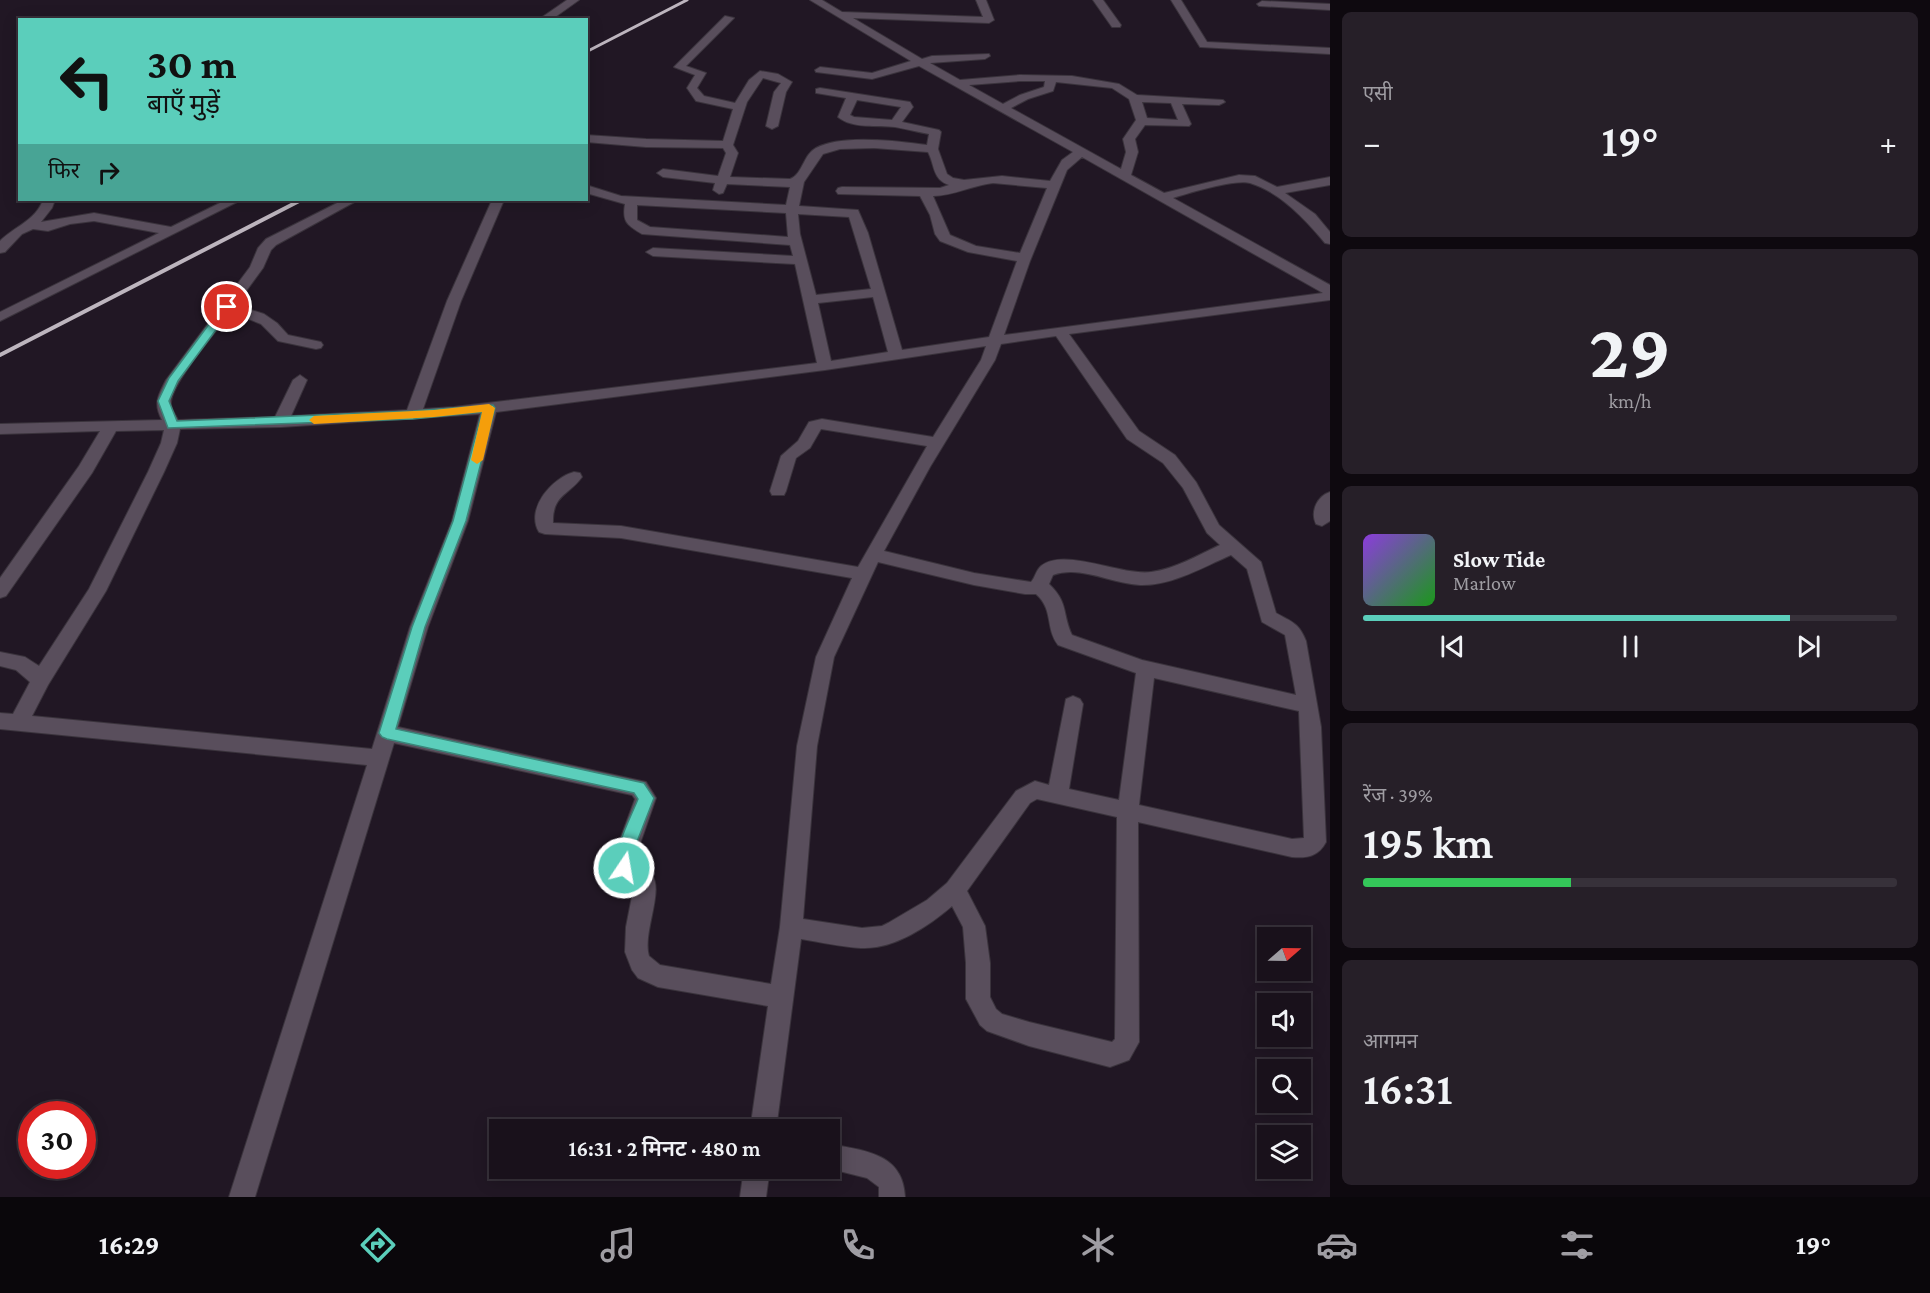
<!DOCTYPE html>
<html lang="hi">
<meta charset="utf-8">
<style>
:root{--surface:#19111b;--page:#261f28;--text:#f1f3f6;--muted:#9f9da3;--line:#37313a;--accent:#5bcebb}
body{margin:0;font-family:"Crimson Pro","Noto Sans Devanagari",serif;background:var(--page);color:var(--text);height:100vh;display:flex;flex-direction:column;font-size:22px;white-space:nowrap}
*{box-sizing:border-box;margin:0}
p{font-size:20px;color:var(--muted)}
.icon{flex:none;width:33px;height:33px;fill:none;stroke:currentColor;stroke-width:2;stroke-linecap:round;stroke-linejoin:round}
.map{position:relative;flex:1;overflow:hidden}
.drawer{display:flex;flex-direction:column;gap:12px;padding:12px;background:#0e090f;width:600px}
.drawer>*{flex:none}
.hud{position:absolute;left:18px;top:18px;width:570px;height:183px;border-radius:0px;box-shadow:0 3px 15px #0003,0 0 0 2px var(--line);background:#5bcebb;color:#111;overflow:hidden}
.needle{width:39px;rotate:70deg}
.fabs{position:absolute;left:1257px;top:927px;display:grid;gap:12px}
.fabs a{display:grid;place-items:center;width:54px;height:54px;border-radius:0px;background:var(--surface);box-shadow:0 3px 15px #0003,0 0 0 2px var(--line);font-size:30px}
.speed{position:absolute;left:18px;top:1101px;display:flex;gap:12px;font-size:30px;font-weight:700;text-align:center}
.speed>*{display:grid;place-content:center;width:78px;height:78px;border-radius:50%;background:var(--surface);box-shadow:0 3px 15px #0003,0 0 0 2px var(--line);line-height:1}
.speed .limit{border:9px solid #d22;background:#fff;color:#111}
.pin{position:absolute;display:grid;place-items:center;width:51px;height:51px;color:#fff;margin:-26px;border:3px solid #fff;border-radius:50%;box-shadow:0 2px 6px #0007}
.me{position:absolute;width:66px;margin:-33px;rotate:12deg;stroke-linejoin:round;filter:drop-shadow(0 0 4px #0008)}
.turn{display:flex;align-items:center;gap:21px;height:126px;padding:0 30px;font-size:27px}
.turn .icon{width:78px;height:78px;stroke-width:2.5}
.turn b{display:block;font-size:42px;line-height:51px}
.then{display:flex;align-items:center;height:57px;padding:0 30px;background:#0003;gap:12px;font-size:22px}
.big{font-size:45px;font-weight:600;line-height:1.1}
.drawer .tile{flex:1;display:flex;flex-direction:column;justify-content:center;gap:9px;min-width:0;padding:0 21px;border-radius:9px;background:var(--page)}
.drawer .dial{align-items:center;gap:0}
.dial b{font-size:78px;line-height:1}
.song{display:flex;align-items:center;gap:18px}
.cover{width:72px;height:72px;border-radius:9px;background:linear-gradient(135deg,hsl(270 70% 55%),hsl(120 70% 35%))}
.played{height:6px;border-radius:3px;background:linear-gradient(90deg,var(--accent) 80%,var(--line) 80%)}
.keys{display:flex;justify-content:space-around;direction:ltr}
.heat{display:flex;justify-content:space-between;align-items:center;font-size:33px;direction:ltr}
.charge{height:9px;border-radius:4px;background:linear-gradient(90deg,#34c759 39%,var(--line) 0)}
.trip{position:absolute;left:489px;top:1119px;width:351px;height:60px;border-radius:0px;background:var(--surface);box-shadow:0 3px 15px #0003,0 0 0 2px var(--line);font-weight:600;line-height:60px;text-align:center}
.tab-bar{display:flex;height:96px;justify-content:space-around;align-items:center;background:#0a070b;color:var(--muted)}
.tab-bar .icon{width:42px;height:42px}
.tab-bar .selected{color:var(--accent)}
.tab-bar b{font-size:27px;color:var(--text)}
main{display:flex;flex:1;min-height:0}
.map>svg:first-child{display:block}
</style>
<main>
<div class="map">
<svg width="1330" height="1197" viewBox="0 0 1330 1197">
<rect width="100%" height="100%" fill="#211724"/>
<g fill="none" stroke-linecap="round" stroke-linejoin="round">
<defs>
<path id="minor" d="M567,0h12l-28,20h-13z
M810,0h12l20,12 141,5 -7,-17h10l8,20 -5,3 -136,-5 69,41 10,-3 57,-2 1,2 -5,3 -55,4 30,17 60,-5 52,1 47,8 18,11 86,5 2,2 -6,3 -37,-1 9,20 -2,2 -44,-1 -10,14 3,13 -7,23 33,18 75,-18 16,1 22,11 53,-10v8l-45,8 30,21 15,18v12l-5,-1c-19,-23 -45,-51 -75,-60 -15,-4 -61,10 -77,15l157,87v15l-261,34 70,97 36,24 21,27 23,43 42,37 15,51c16,9 23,10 30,28l15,86 5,115c-8,15 -19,16 -34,15l-154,-35 1,220 -10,18 -19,7 -81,-21 -42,-15 -7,-6 -14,-26v-36l-3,-36 -11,-21c-23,20 -59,44 -91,42 -20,-1 -41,-6 -60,-9l-25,191h-26l18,-124 -110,-19 -20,-9 -6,-8 -7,-18 1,-25 8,-41 -18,-11 -4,-14 23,-62 -3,-4 -238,-52 -139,454h-26l138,-432 -367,-36v-16l13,1 17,-32 -14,-12 -16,-4v-14l25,5 14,9 50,-77 59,-117 13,-29 3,-13 -48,1 -24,42 -86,123 -6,2v-20l79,-112 21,-35 -100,3v-10l162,-4c-9,-17 -4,-24 4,-40l84,-113 8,-19 8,-9 77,-39h15l-82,45 -5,5 -8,18 -27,37 28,9 13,9 11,12 33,7 2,3 -2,3 -5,1 -38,-8 -17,-17 -30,-12c-14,18 -59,71 -60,90 -1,7 4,12 7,18l97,-3 18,-37 7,-5 7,5 -16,36 116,-6 40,-109 45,-101h12l-43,101 -38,108 31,-2 363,-44 -22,-99 -142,-8 -7,-4 7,-4 140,8 -3,-11 -148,-11c-15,-9 -20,-12 -17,-30l-39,-11v-8l35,11 165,9 4,-18 -63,-3 -4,9 -4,1 -6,-4 2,-7 -52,-6 -6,-4 6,-4 55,7 8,-23 -3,-5 -77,-1 -60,-5v-7l60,4 77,2 10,-32 -37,-8 -9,-13 8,-13 -21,-8 51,-51 9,2 -48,48 20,7 -9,15 7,8 31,7 14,-23 11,-9 18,3 14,8 -6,10 -8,34 -6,3 -6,-3 8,-34 7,-9 -18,-5 -16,24 -14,43 5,8 -8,24 60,2c13,-5 13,-24 26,-31 25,-14 82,-7 111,-3l2,-11c-11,-2 -23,-5 -34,-7 -17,-2 -43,2 -57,-10l8,-19 -30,-5v-4l4,-1 90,14 3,5 -11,15 37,8 2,2 -3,17 9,25 6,4 11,2 38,-4 48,5 12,-21 11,-8 -154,-86 -47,13 -56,-7 -1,-2 5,-3 52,6 39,-12zM1020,81h25l-1,6 -24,8 -17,9 -34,-19zM1056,82l56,6 17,11 7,21 -13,19 3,13 -5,17 -110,-61 17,-9 25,-8zM857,100l44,7 -9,13 -38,-3 -4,-2zM1142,102l29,1 7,17 -31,-2zM874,148l54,4c7,13 4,27 21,33l-9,3 -98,-1 -4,1 -2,3 2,3 82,2 10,19 5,19 5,7 28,11 49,9 -28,76 -87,13 -34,-117 -10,-23 -59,-4 5,-24 19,-28 17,-5zM1082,157l241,136 -319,42 26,-74 37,-91zM993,183l54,5 -27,65 -44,-7 -26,-11 -17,-39c20,0 40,-11 60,-13zM637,205l149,8 2,24 -138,-10 -13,-7zM798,214l51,3 22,72 -55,6 -16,-61zM873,297l15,55 -57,9 -13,-58zM1056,336l71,103 36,24 20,25 24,45 13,12c-22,10 -45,24 -69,27 -29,4 -87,-25 -110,-6 -5,4 -6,12 -10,16l-57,-9 -90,-22 46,-84 65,-107 6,-16zM986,346l-5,14 -48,77 -111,-18 -13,3 -11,19 -17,15 -11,35 2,4h12l2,-4 10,-33 14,-10 11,-19 106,17 -69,121 -237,-41 -68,-3c-1,-28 16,-28 29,-46l-2,-4 -6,-1c-22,6 -49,37 -35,60l6,2 76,4 231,40 -36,79 -19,89 -17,181 -9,57 -111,-19 -11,-9c-7,-23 15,-64 3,-81 -4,-6 -14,-8 -18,-14l22,-63 -10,-16 -248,-55 30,-100 40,-106 28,-109 329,-42zM480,414l-28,107 -42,106 -38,122 -340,-33 16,-31 58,-94 58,-119 13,-29 3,-14 101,-2zM1231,555l16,14 15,53 23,13 11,60 -154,-35 -70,-25c-10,-21 -3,-32 -23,-51l4,-9c28,-10 59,9 87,10 32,1 63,-18 91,-30zM878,562l96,23 51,9h11c18,16 9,34 22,51l78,28 -17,127 -50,-11 14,-85 -3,-5 -7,-3 -7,3 -17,86 -14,-4 -19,10 -69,92 -20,17 -39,23 -6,3 -20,2 -59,-9 14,-173 17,-89zM1154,678l145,33 5,127 -12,1 -153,-34zM1037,799l80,18 -2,222 -3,3 -83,-20 -27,-8 -6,-5 -6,-12v-34l-5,-37 -18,-35 63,-88z
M1093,0h10l18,25 -1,2h-8z
M1171,0h10l26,42 123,6v6l-130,-7z
M1262,1l68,3v6l-71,-4 -2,-2z
M43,200h12l-3,8 -11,14 53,-9 77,14 55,-27h15l-241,121v-9l159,-79 -65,-12 -24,3 -22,7 -15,-2 -11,5 -17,18 -5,1v-12c15,-15 35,-20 43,-41z
M1330,492v29l-8,5 -6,-2c-6,-12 1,-28 14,-32z
M830,1144c35,7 73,9 75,53h-26v-10l-12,-9 -40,-10h3z
M744,1168h26l-4,29h-26z"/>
</defs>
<use href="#minor" stroke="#3a333c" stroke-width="2"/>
<use href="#minor" fill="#594e5c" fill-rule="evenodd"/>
<path stroke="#bdb5be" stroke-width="3" d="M586,52l101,-52"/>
<path stroke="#bdb5be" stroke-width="4" d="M0,355l301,-155"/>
</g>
<path fill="#5bcebb" stroke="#3b867a" stroke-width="1.5" d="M227,303l6,4 -55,74 -9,20 8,20 236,-10 80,-6 2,3 -29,113 -41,106 -29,102 248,54 10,15 -21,54 -3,21 -6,2 -6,-2c-8,-18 13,-56 20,-74l-4,-6 -247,-54 -5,-2 -3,-4 33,-106 41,-106 29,-109 -69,7 -245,9 -10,-27 11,-23 55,-74z"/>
<path fill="#f59e0b" d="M489,404l6,4 -12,52 -6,4 -6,-4 11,-48 -48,5 -120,7 -5,-4 5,-4 120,-6z"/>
</svg>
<div class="fabs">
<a><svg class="needle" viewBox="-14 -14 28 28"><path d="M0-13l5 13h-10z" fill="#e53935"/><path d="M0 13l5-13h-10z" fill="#9f9da3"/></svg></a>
<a><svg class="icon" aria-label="sound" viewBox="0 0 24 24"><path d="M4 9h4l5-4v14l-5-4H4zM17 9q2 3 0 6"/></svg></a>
<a><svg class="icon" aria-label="search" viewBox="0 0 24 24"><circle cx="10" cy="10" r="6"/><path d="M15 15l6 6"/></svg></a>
<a><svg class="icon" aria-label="layers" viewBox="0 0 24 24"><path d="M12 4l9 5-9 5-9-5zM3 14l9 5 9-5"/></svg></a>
</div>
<div class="speed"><div class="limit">30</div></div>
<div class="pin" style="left:227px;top:307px;background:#d93025"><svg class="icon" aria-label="arrive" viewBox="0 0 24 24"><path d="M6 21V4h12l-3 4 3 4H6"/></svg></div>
<svg class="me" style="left:624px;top:868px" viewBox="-20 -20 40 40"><circle r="17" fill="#5bcebb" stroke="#fff" stroke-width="3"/><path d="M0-11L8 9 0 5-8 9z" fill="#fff"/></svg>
<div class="trip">16:31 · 2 मिनट · 480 m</div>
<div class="hud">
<div class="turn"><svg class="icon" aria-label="left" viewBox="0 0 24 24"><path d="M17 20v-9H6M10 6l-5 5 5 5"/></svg><div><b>30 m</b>बाएँ मुड़ें</div></div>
<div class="then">फिर<svg class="icon" aria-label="right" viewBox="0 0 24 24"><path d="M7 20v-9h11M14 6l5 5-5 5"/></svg></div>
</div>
</div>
<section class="drawer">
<div class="tile"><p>एसी</p>
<div class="heat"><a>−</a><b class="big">19°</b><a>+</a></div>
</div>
<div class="tile dial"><b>29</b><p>km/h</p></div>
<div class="tile">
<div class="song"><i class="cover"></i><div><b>Slow Tide</b><p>Marlow</p></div></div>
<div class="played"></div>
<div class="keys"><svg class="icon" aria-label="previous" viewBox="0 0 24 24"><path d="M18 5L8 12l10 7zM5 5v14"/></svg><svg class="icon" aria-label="pause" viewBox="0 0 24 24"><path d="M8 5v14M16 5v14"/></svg><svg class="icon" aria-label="next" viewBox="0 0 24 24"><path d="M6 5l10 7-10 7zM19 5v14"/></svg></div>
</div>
<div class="tile"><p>रेंज · 39%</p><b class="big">195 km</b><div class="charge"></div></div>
<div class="tile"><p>आगमन</p><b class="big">16:31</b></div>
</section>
</main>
<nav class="tab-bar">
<b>16:29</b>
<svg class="icon selected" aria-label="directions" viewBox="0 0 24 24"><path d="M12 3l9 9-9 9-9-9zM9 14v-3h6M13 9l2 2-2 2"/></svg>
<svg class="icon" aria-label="music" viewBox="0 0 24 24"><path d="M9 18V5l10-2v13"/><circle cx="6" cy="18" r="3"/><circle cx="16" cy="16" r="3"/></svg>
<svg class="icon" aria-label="phone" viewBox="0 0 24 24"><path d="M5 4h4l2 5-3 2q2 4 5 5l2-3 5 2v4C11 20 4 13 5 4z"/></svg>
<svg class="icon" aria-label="climate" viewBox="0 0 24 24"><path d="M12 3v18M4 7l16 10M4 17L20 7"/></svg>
<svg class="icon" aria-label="car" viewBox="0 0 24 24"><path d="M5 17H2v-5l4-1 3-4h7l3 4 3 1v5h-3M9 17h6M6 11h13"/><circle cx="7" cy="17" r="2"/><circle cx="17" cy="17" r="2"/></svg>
<svg class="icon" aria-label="filters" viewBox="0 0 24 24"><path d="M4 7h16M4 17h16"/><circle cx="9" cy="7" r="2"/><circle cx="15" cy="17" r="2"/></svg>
<b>19°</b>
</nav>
